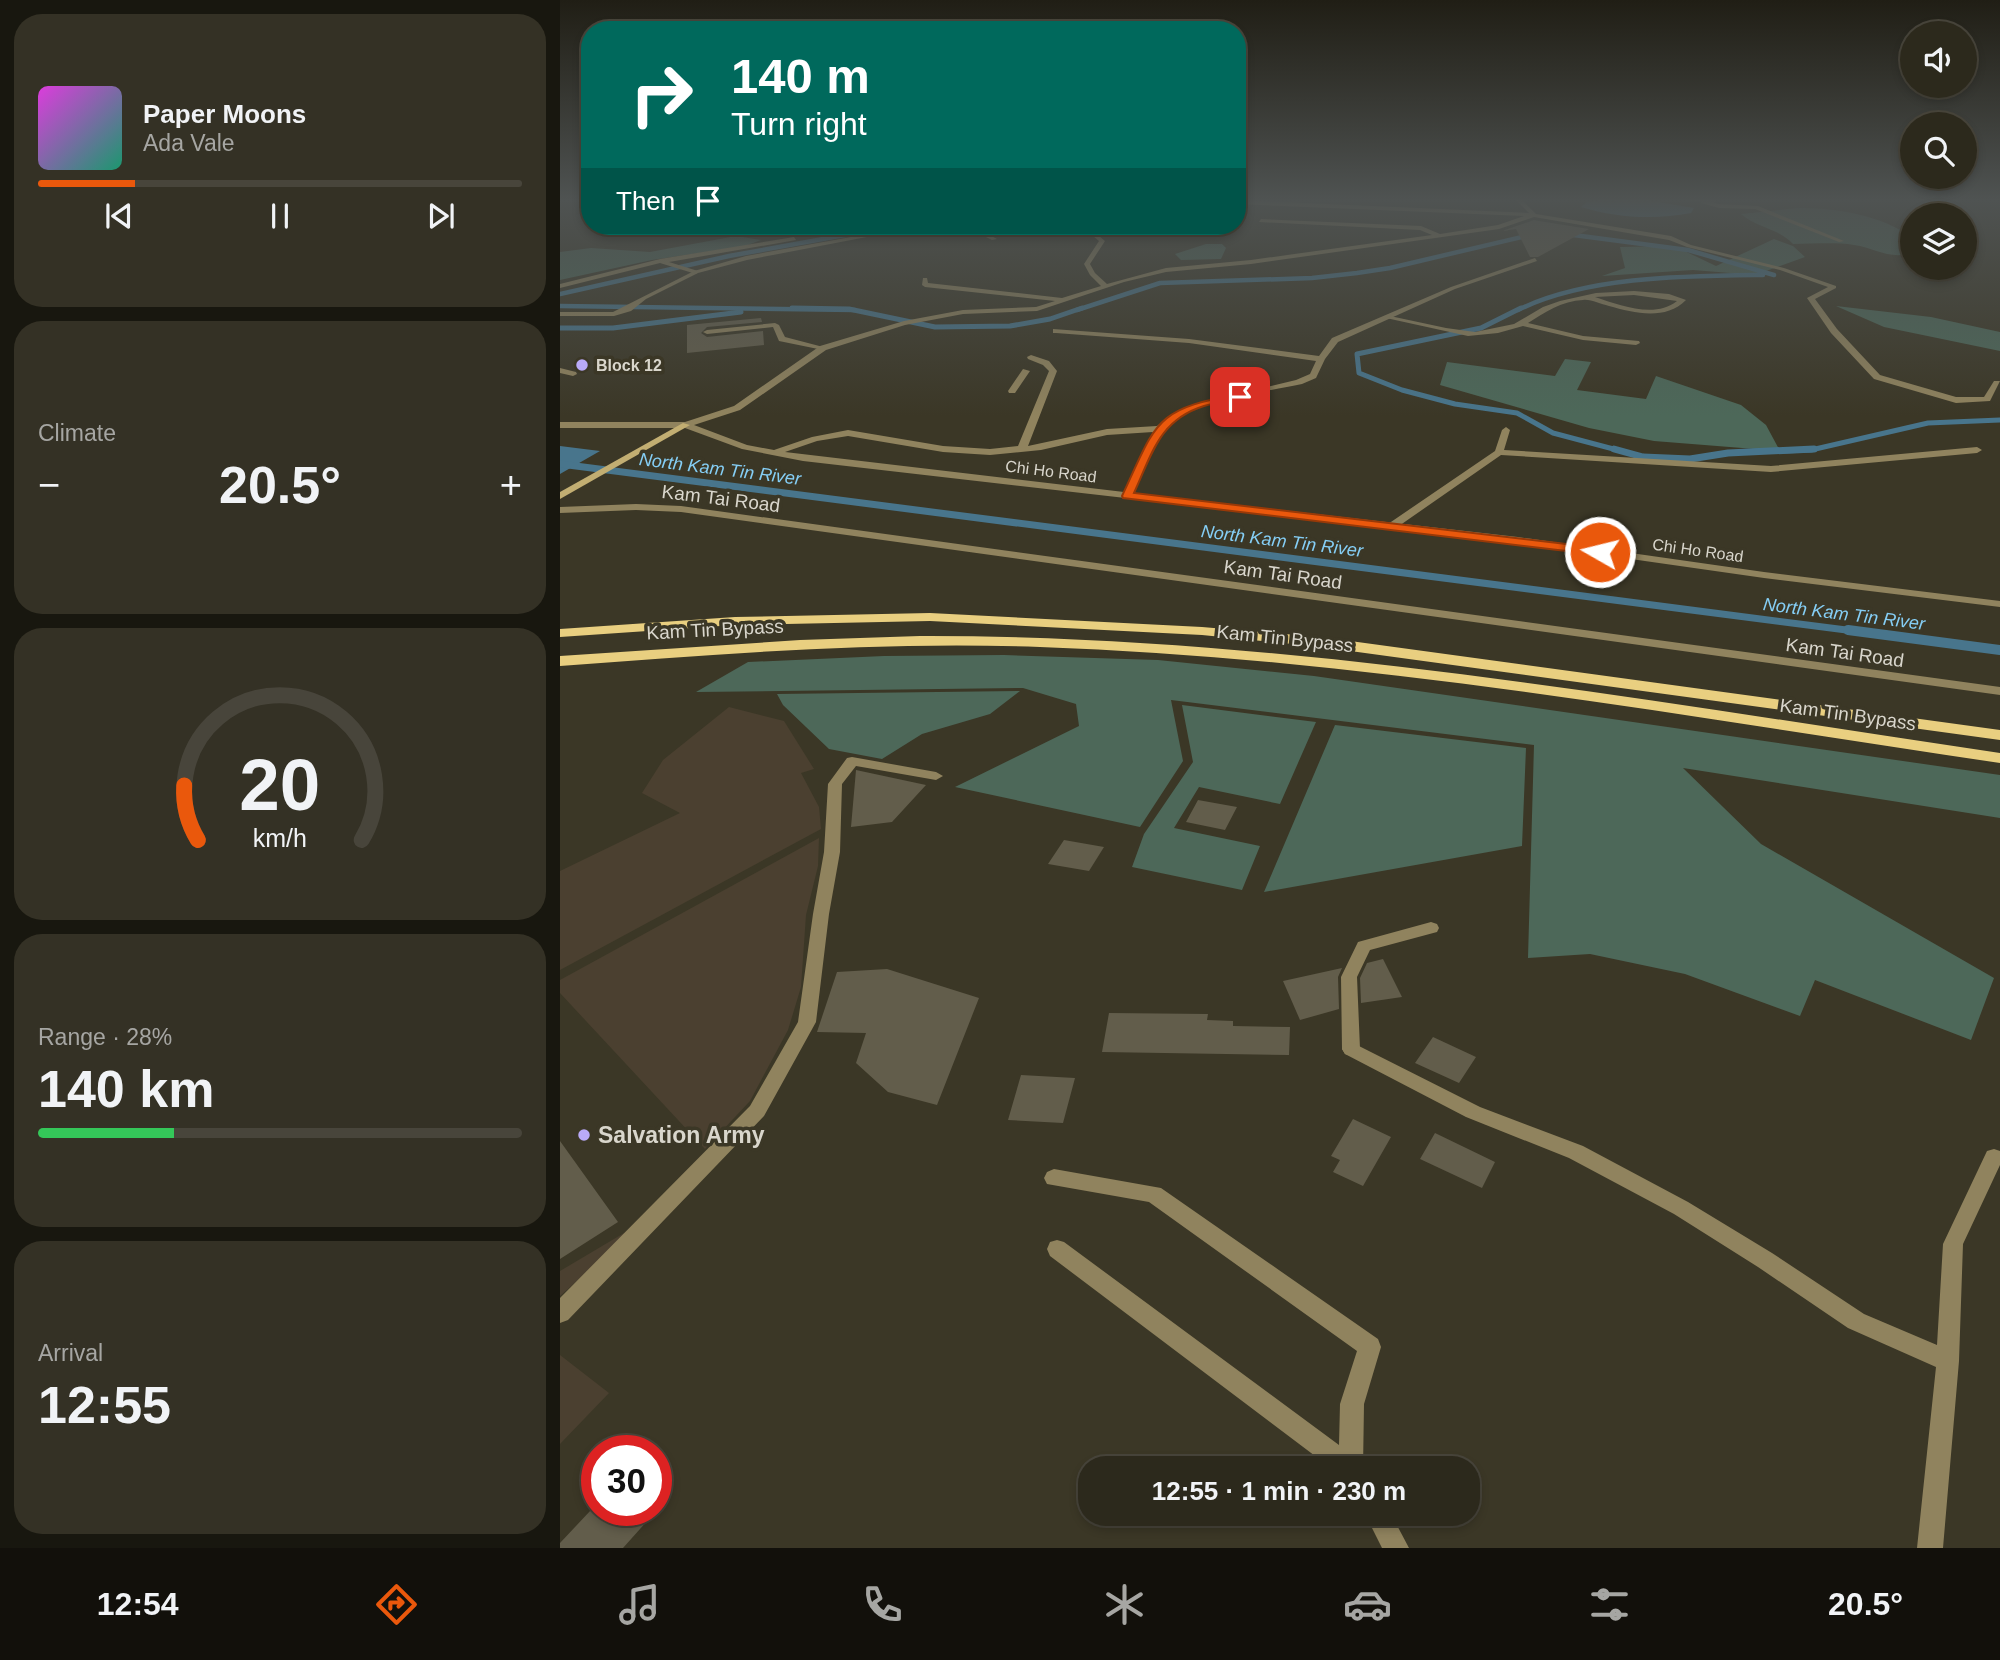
<!DOCTYPE html>
<meta charset="utf-8">
<style>
:root{--surface:#2c291c;--page:#343125;--text:#f1f3f6;--muted:#a6a6a3;--line:#48453b;--accent:#ea580c}
body{margin:0;font-family:Helvetica,sans-serif;background:var(--page);color:var(--text);height:100vh;display:flex;flex-direction:column;font-size:26px;white-space:nowrap}
*{box-sizing:border-box;margin:0}
p{font-size:23px;color:var(--muted)}
.icon{flex:none;width:38px;height:38px;fill:none;stroke:currentColor;stroke-width:2;stroke-linecap:round;stroke-linejoin:round}
.map{position:relative;flex:1;overflow:hidden}
.sheet{display:flex;flex-direction:column;gap:14px;padding:14px;background:#18170f;width:560px}
.sheet>*{flex:none}
.top-card{position:absolute;left:21px;top:21px;width:665px;height:214px;border-radius:28px;box-shadow:0 4px 10px #0003,0 0 0 2px var(--line);background:#00695c;color:#fff;overflow:hidden}
.fabs{position:absolute;left:1340px;top:21px;display:grid;gap:14px}
.fabs a{display:grid;place-items:center;width:77px;height:77px;border-radius:50%;background:var(--surface);box-shadow:0 4px 10px #0003,0 0 0 2px var(--line);font-size:35px}
.speed{position:absolute;left:21px;top:1435px;display:flex;gap:14px;font-size:35px;font-weight:700;text-align:center}
.speed>*{display:grid;place-content:center;width:91px;height:91px;border-radius:50%;background:var(--surface);box-shadow:0 4px 10px #0003,0 0 0 2px var(--line);line-height:1}
.speed .limit{border:10px solid #d22;background:#fff;color:#111}
.pin{position:absolute;display:grid;place-items:center;width:60px;height:60px;color:#fff;margin:-30px;border-radius:14px;box-shadow:0 4px 10px #0006}
.me{position:absolute;width:77px;margin:-38px;rotate:278deg;stroke-linejoin:round;filter:drop-shadow(0 0 5px #0008)}
.turn{display:flex;align-items:center;gap:24px;height:147px;padding:0 35px;font-size:32px}
.turn .icon{width:91px;height:91px;stroke-width:2.5}
.turn b{display:block;font-size:49px;line-height:60px}
.then{display:flex;align-items:center;height:66px;padding:0 35px;background:#0003;gap:14px;font-size:26px}
.big{font-size:52px;font-weight:600;line-height:1.1}
.sheet .tile{flex:1;display:flex;flex-direction:column;justify-content:center;gap:10px;min-width:0;padding:0 24px;border-radius:28px;background:var(--page)}
.sheet .dial{align-items:center;gap:0}
.dial svg{height:182px;overflow:visible;fill:none;stroke:var(--line);stroke-width:7;stroke-linecap:round;text-anchor:middle}
.dial text{fill:var(--text);stroke:none}
.song{display:flex;align-items:center;gap:21px}
.cover{width:84px;height:84px;border-radius:10px;background:linear-gradient(135deg,hsl(300 70% 55%),hsl(160 70% 35%))}
.played{height:7px;border-radius:4px;background:linear-gradient(90deg,var(--accent) 20%,var(--line) 20%)}
.keys{display:flex;justify-content:space-around;direction:ltr}
.heat{display:flex;justify-content:space-between;align-items:center;font-size:38px;direction:ltr}
.charge{height:10px;border-radius:5px;background:linear-gradient(90deg,#34c759 28%,var(--line) 0)}
.trip{position:absolute;left:518px;top:1456px;width:402px;height:70px;border-radius:28px;background:var(--surface);box-shadow:0 4px 10px #0003,0 0 0 2px var(--line);font-weight:600;line-height:70px;text-align:center}
.dock{display:flex;height:112px;justify-content:space-around;align-items:center;background:#12100b;color:var(--muted)}
.dock .icon{width:49px;height:49px}
.dock .on{color:var(--accent)}
.dock b{font-size:32px;color:var(--text)}
main{display:flex;flex:1;min-height:0}
.map>svg:first-child{display:block}
</style>
<main>
<section class="sheet">
<div class="tile">
<div class="song"><i class="cover"></i><div><b>Paper Moons</b><p>Ada Vale</p></div></div>
<div class="played"></div>
<div class="keys"><svg class="icon" aria-label="previous" viewBox="0 0 24 24"><path d="M18 5L8 12l10 7zM5 5v14"/></svg><svg class="icon" aria-label="pause" viewBox="0 0 24 24"><path d="M8 5v14M16 5v14"/></svg><svg class="icon" aria-label="next" viewBox="0 0 24 24"><path d="M6 5l10 7-10 7zM19 5v14"/></svg></div>
</div>
<div class="tile"><p>Climate</p>
<div class="heat"><a>−</a><b class="big">20.5°</b><a>+</a></div>
</div>
<div class="tile dial"><svg viewBox="0 0 100 80">
<path d="M14 69A42 42 0 1 1 86 69"/>
<path d="M14 69A42 42 0 0 1 8 45" stroke="#ea580c"/>
<text x="50" y="56" font-size="32" font-weight="700">20</text>
<text x="50" y="72" font-size="11">km/h</text>
</svg></div>
<div class="tile"><p>Range · 28%</p><b class="big">140 km</b><div class="charge"></div></div>
<div class="tile"><p>Arrival</p><b class="big">12:55</b></div>
</section>
<div class="map">
<svg width="1440" height="1548" viewBox="0 0 1440 1548">
<rect width="100%" height="100%" fill="#3b3726"/>
<path fill="#4b4030" d="M169,707l55,14 30,48 -13,4 18,34 2,22 -261,141v-99l120,-58 -38,-20 21,-33z
M259,838l-1,28 -12,49 -5,72 -13,43 -38,71 -45,48 -145,-156v-13z
M86,1220l-86,76v-25z
M0,1355l49,38 -49,51z"/>
<path fill="#4d6859" d="M1238,208c40,0 83,7 115,30v15c-24,7 -38,-5 -59,-8 -20,-3 -41,-1 -61,-1 -15,-16 -36,-16 -52,-30z
M434,226h66l3,1 -18,7 -42,2z
M176,236l25,4 -16,6 -93,14 -92,20v-28l31,-4 59,4z
M1214,239l19,7 12,11 -50,18 -62,-5 -91,6 23,-8 -5,-21 54,-1 42,20z
M646,244h16l4,4 -5,11 -40,1 -6,-6z
M1276,306l95,11 69,15v19l-116,-24z
M1005,359l26,3 -14,28 69,9 10,-23 85,29 25,20 14,26 -126,-10 -65,-13 -149,-43 7,-23 108,14z
M444,655l154,5 156,16 686,99v43l-317,-50 78,76 233,134 -23,62 -156,-60 -15,36 -115,-42 -95,-20 -62,4 6,-213 -363,-45 12,61 -43,66 -185,-40 124,-61 -3,-22 -53,-16 -327,4 52,-30 136,-6z
M460,691l-30,23 -68,20 -40,25 -53,-10 -46,-44 -6,-11z
M622,705l134,17 -36,82 -81,-17 -25,41 86,18 -18,44 -110,-23 12,-33 49,-72z
M775,725l191,23 -4,98 -258,46z"/>
<path fill="#48758c" d="M1041,200h45l48,8 -3,5c-36,7 -74,5 -110,-6l6,-5z
M0,446l40,5 -40,23z"/>
<g fill="none" stroke-linecap="round" stroke-linejoin="round">
<path stroke="#48758c" stroke-width="4.5" d="M1006,234l122,16 86,25
M0,294l169,-38 166,-30
M0,306l295,4
M517,310l83,-27 152,-5 45,-5 33,-5 140,-33
M958,310c69,-34 168,-34 245,-35"/>
<path stroke="#48758c" stroke-width="5" d="M232,308l57,1 86,18 75,-1 40,-7 32,-11
M961,308l-40,20 -124,26 2,19 43,17 53,14 62,9 36,20 68,18
M0,328h53l128,-16
M1222,451l29,-1 117,-27 72,-3"/>
<path stroke="#48758c" stroke-width="7" d="M1054,449l29,8 47,2 38,-6 86,-4
M0,464l1302,168"/>
<path stroke="#48758c" stroke-width="10" d="M1288,630l152,20"/>
</g>
<path fill="#625d4b" d="M974,220l5,1 50,8 -51,28h-8l-14,-28 -14,2z
M201,318l1,4 -55,5 -6,6 6,4 56,-6 1,14 -77,8v-28z
M296,770l70,15 -34,37 -41,5z
M638,800l39,7 -12,23 -39,-8z
M504,840l40,7 -15,24 -41,-7z
M823,959l19,38 -41,6 -1,-25 7,-15z
M782,968l-4,9 1,32 -39,11 -17,-39z
M327,969l92,29 -42,107 -49,-13 -32,-29 10,-30 -49,-1 20,-60z
M549,1013l99,1 -1,6 26,1v5l57,1 -1,28 -187,-3z
M873,1037l43,20 -17,26 -44,-20z
M461,1075l54,3 -12,45 -55,-3z
M793,1119l38,18 -28,49 -30,-14 7,-12 -9,-4z
M875,1133l60,29 -13,26 -62,-29z
M0,1141l58,81 -58,37z
M31,1510h66l-34,38h-63v-5z"/>
<g fill="none" stroke-linecap="round" stroke-linejoin="round">
<path fill="#90835e" fill-rule="evenodd" d="M1143,200l16,4 39,2 86,35 -5,1 -84,-33 -36,-1 -18,-5z
M234,237l2,3 -127,22 29,9 -2,3 -36,-11 -100,25v-4l100,-25z
M1074,291l35,3 17,6c-21,21 -52,13 -77,6 -9,-2 -18,-7 -26,-6 -21,1 -38,12 -55,23l55,13 56,5 1,2 -4,2 -53,-5 -60,-14 -25,7 -30,3 -82,-18 4,-2 56,12 29,4 39,-8 29,-17 17,-6 36,-8zM1074,295l43,6c-22,18 -58,4 -82,-4z
M215,323l4,2 6,12 42,11 -4,2 -44,-9 -6,-14 -66,7 -4,-2 4,-2z
M0,368l16,4 1,2 -4,2 -13,-3z
M463,369l7,2 -15,22h-6l-1,-2z
M946,427l4,3 -6,20 267,16 206,-19 5,3 -5,3 -206,19 -270,-17 -105,73h-8v-4l107,-73 7,-21z
M871,922l6,2 2,4 -2,4 -67,18 -13,27 3,72 -3,5 -6,2 -6,-2 -3,-5 -1,-72 17,-35z"/>
<path fill="#90835e" fill-rule="evenodd" d="M677,200l292,13 -13,-13h6l14,14 135,22 20,9 93,23 52,18v2l-21,11 22,30 43,46 76,22h28l10,-16h6l-10,20 -34,2 -82,-24 -43,-46 -24,-35 21,-11 -48,-17 -93,-23 -18,-7 -135,-23 -35,12 -248,35 -85,8 -42,10 -87,29 -74,3 -58,11 -79,25 -86,60 -46,15 53,20 27,5 38,-13 36,-7 95,16 47,3 28,-3 31,-75 -6,-6 -15,-6 -1,-2 4,-2 18,6 8,10 -29,75 79,-17 50,-3 12,-10 34,-14 93,-22 14,-6 6,-13 -127,-18 -133,-10h-3v-4l136,10 130,17 13,-18 119,-51 84,-29 2,3 -82,28 -117,53 -13,17 -9,19 -14,6c-40,9 -109,15 -138,45 -15,17 -22,44 -31,64l385,44 246,35 236,29v6l-236,-29 -246,-35 -715,-82 -61,-12 -57,-21h-125v-6h125l49,-16 86,-60 84,-25 59,-11 73,-3 19,-6 -130,-14 -3,-2 1,-7h4l1,5 134,15 39,-12 -11,-11 -6,-11 15,-23 -18,-15h6l18,15 -15,23 5,9 12,11 59,-16 85,-8 181,-25 -12,-5 -161,-8 2,-3 160,7 19,8 58,-9 26,-9 -287,-12zM593,432l-29,60 -339,-40 32,-11 31,-5 95,16 47,3 51,-5 66,-15z
M1126,200h29l1,1 -3,2z
M352,226h12l-177,34 -49,13 -52,26 -15,12 -17,5h-54v-4h53l81,-41 52,-15z
M388,226l32,4 17,9 -5,1 -16,-8z
M76,504l45,2 1319,181v8l-1319,-183 -45,-2 -76,3v-6z
M292,757l84,15 7,4 -7,4 -80,-14 -14,18 -2,68 -11,62 -13,108 -52,94 -196,204 -8,3v-25l190,-192 48,-84 15,-108 11,-62 4,-68 19,-26z
M791,1042l129,65 103,39 105,56 84,51 92,61 73,31 6,-101 44,-93 7,-2 6,2v14l-37,79 -4,117 -16,187h-26l19,-181 -88,-39 -90,-61 -84,-53 -105,-56 -103,-41 -121,-63 -3,-5 3,-5z
M494,1169l107,19 217,151 3,8 -17,57 -1,64h-32l-281,-212 -3,-7 3,-7 7,-2 7,2 275,203 1,-41 17,-53 -208,-149 -102,-18 -3,-6 3,-6z
M805,1514h26l18,34h-27z"/>
<path fill="#c2ae72" fill-rule="evenodd" d="M123,423l7,2 -130,74v-7z"/>
<path fill="#e9cf80" fill-rule="evenodd" d="M370,613l272,14 119,10 679,93v10l-679,-93 -119,-12 -272,-14 -195,4 -175,12v-8l175,-12z
M360,636c362,-1 722,64 1080,117v10c-318,-47 -638,-105 -960,-116 -160,-6 -320,7 -480,19v-10l240,-16z"/>
</g>
<linearGradient id="sky" x2="0" y2="1"><stop stop-color="#201e15"/><stop offset="0.48" stop-color="#4f5352"/><stop offset="1" stop-color="#4f5352" stop-opacity="0"/></linearGradient>
<rect width="1440" height="416" fill="url(#sky)"/>
<path fill="#ea580c" stroke="#983908" stroke-width="2" d="M680,394l3,1v4c-13,3 -26,3 -39,7 -45,14 -52,48 -70,87l466,55 6,4 -6,3 -477,-57 -1,-2c35,-74 31,-87 118,-102z"/>
<g fill="#b9aaf7" stroke="#3b3726" stroke-width="2.5">
<circle cx="22" cy="365" r="7"/>
<circle cx="24" cy="1135" r="7"/>
</g>
<g text-anchor="middle" stroke-width="7" stroke-linejoin="round" paint-order="stroke">
<g font-size="16" font-weight="bold" fill="#d9d6cc" stroke="#3b3726" text-anchor="start">
<text x="36" y="371">Block 12</text>
</g>
<g font-size="16" fill="#d9d6cc" stroke="#3b3726">
<text transform="translate(491 471) rotate(7)" y="6">Chi Ho Road</text>
<text transform="translate(1138 550) rotate(8)" y="6">Chi Ho Road</text>
</g>
<g font-size="18" font-style="italic" fill="#85cef5" stroke="#3b3726">
<text transform="translate(160 469) rotate(7)" y="6">North Kam Tin River</text>
<text transform="translate(722 541) rotate(7)" y="6">North Kam Tin River</text>
<text transform="translate(1284 614) rotate(7)" y="6">North Kam Tin River</text>
</g>
<g font-size="19" fill="#d9d6cc" stroke="#3b3726">
<text transform="translate(161 498) rotate(7)" y="7">Kam Tai Road</text>
<text transform="translate(723 574) rotate(8)" y="7">Kam Tai Road</text>
<text transform="translate(155 629) rotate(-3)" y="7">Kam Tin Bypass</text>
<text transform="translate(725 638) rotate(6)" y="7">Kam Tin Bypass</text>
<text transform="translate(1285 652) rotate(8)" y="7">Kam Tai Road</text>
<text transform="translate(1288 714) rotate(8)" y="7">Kam Tin Bypass</text>
</g>
<g font-size="23" font-weight="bold" fill="#d9d6cc" stroke="#3b3726" text-anchor="start">
<text x="38" y="1143">Salvation Army</text>
</g>
</g>
</svg>
<div class="fabs">
<a><svg class="icon" aria-label="sound" viewBox="0 0 24 24"><path d="M4 9h4l5-4v14l-5-4H4zM17 9q2 3 0 6"/></svg></a>
<a><svg class="icon" aria-label="search" viewBox="0 0 24 24"><circle cx="10" cy="10" r="6"/><path d="M15 15l6 6"/></svg></a>
<a><svg class="icon" aria-label="layers" viewBox="0 0 24 24"><path d="M12 4l9 5-9 5-9-5zM3 14l9 5 9-5"/></svg></a>
</div>
<div class="speed"><div class="limit">30</div></div>
<div class="pin" style="left:680px;top:397px;background:#d93025"><svg class="icon" aria-label="arrive" viewBox="0 0 24 24"><path d="M6 21V4h12l-3 4 3 4H6"/></svg></div>
<svg class="me" style="left:1040px;top:552px" viewBox="-20 -20 40 40"><circle r="17" fill="#ea580c" stroke="#fff" stroke-width="3"/><path d="M0-11L8 9 0 5-8 9z" fill="#fff"/></svg>
<div class="trip">12:55 · 1 min · 230 m</div>
<div class="top-card">
<div class="turn"><svg class="icon" aria-label="right" viewBox="0 0 24 24"><path d="M7 20v-9h11M14 6l5 5-5 5"/></svg><div><b>140 m</b>Turn right</div></div>
<div class="then">Then<svg class="icon" aria-label="arrive" viewBox="0 0 24 24"><path d="M6 21V4h12l-3 4 3 4H6"/></svg></div>
</div>
</div>
</main>
<nav class="dock">
<b>12:54</b>
<svg class="icon on" aria-label="directions" viewBox="0 0 24 24"><path d="M12 3l9 9-9 9-9-9zM9 14v-3h6M13 9l2 2-2 2"/></svg>
<svg class="icon" aria-label="music" viewBox="0 0 24 24"><path d="M9 18V5l10-2v13"/><circle cx="6" cy="18" r="3"/><circle cx="16" cy="16" r="3"/></svg>
<svg class="icon" aria-label="phone" viewBox="0 0 24 24"><path d="M5 4h4l2 5-3 2q2 4 5 5l2-3 5 2v4C11 20 4 13 5 4z"/></svg>
<svg class="icon" aria-label="climate" viewBox="0 0 24 24"><path d="M12 3v18M4 7l16 10M4 17L20 7"/></svg>
<svg class="icon" aria-label="car" viewBox="0 0 24 24"><path d="M5 17H2v-5l4-1 3-4h7l3 4 3 1v5h-3M9 17h6M6 11h13"/><circle cx="7" cy="17" r="2"/><circle cx="17" cy="17" r="2"/></svg>
<svg class="icon" aria-label="filters" viewBox="0 0 24 24"><path d="M4 7h16M4 17h16"/><circle cx="9" cy="7" r="2"/><circle cx="15" cy="17" r="2"/></svg>
<b>20.5°</b>
</nav>
